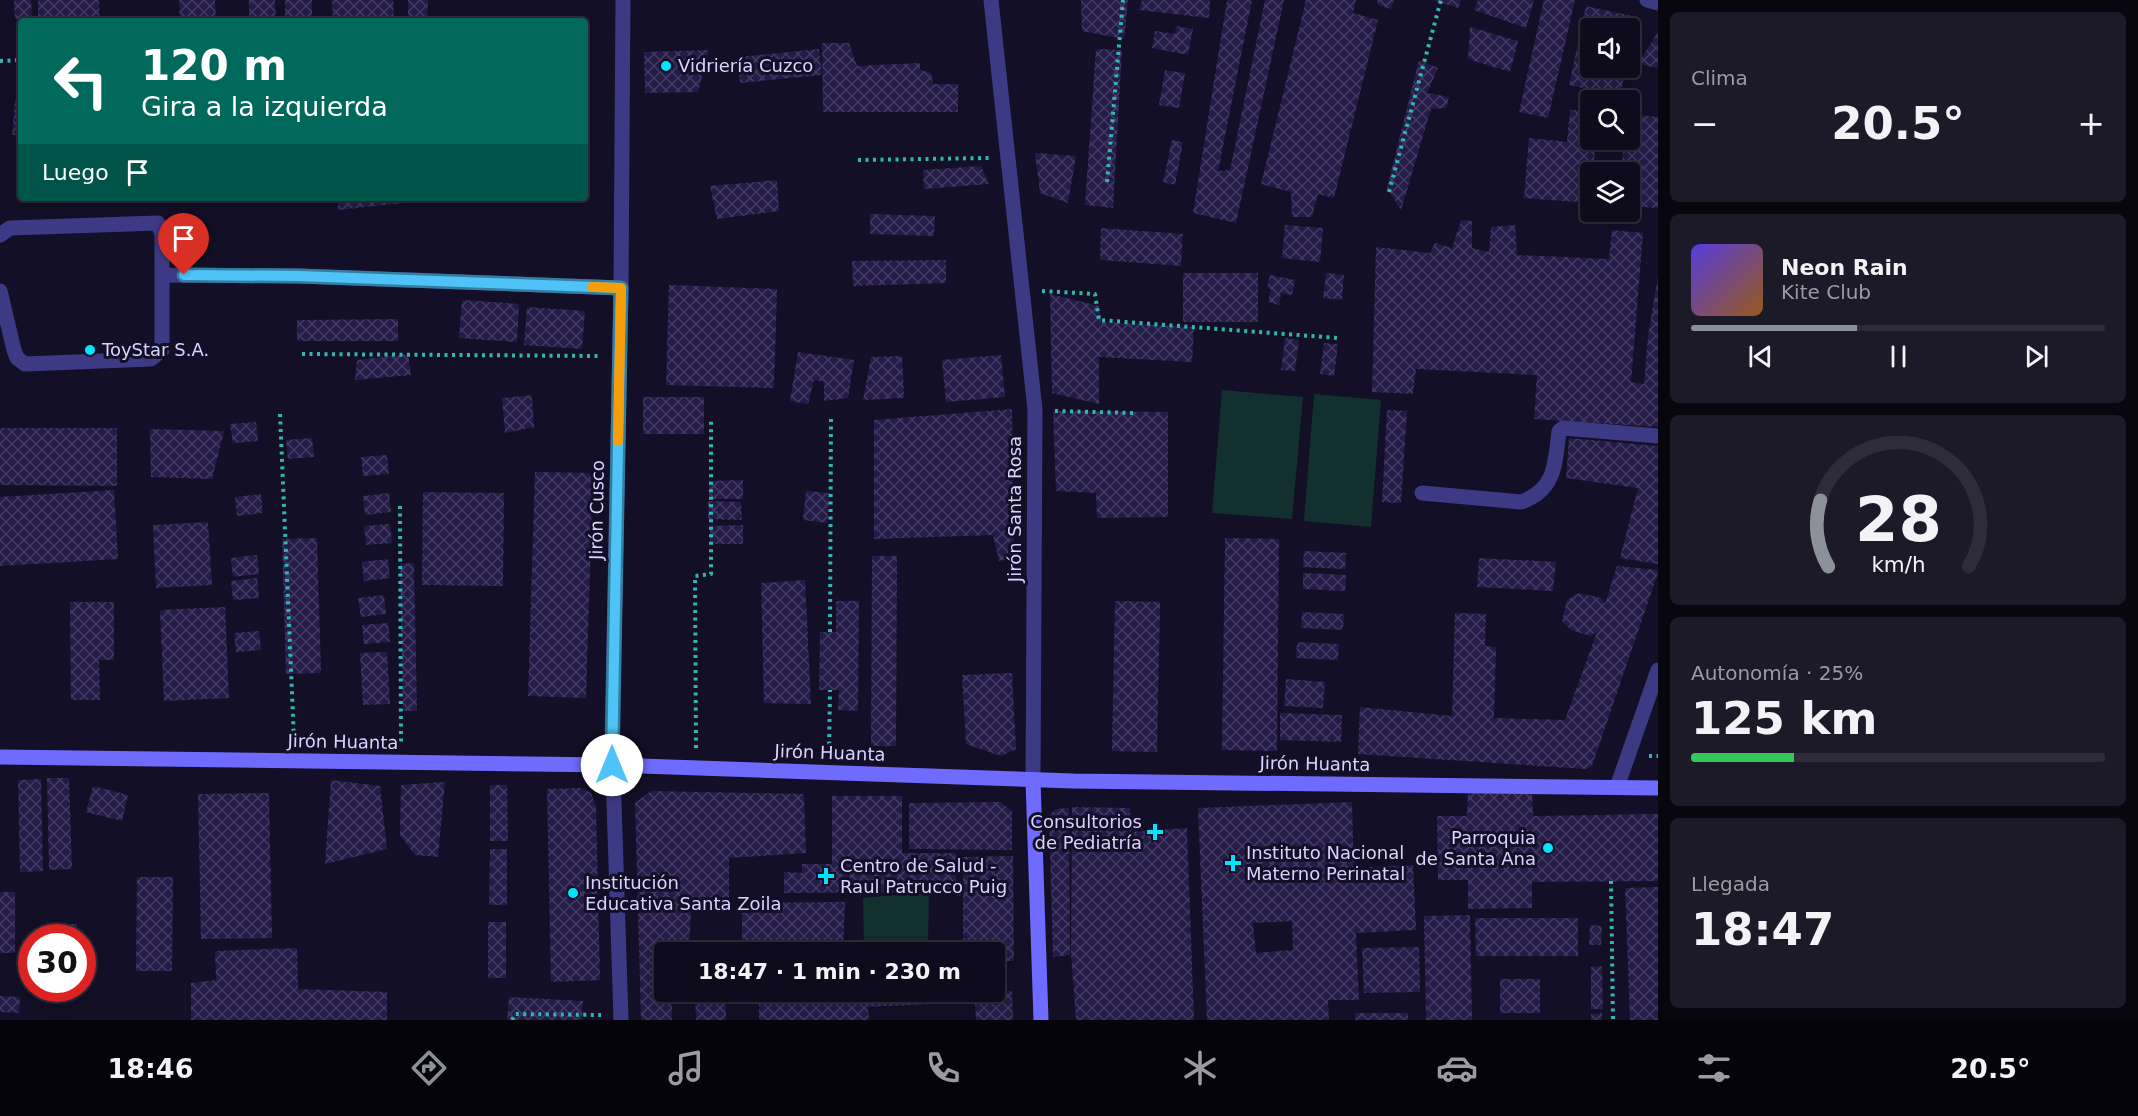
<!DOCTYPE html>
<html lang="es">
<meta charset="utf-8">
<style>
:root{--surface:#0e0b1c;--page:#1c1929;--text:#f1f3f6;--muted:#9b9ba3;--line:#2e2b3b;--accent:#8c9099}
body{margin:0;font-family:"DejaVu Sans",sans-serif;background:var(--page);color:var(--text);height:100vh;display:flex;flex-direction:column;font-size:22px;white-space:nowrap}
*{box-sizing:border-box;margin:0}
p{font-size:20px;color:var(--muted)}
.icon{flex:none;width:33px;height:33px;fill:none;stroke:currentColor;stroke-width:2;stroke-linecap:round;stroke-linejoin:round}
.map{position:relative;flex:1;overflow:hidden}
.sheet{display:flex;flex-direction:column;gap:12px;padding:12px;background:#08060f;width:480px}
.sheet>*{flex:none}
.guide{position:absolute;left:18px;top:18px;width:570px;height:183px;border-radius:6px;box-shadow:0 3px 15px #0003,0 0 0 2px var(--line);background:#00695c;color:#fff;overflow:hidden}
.tools{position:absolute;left:1580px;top:18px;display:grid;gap:12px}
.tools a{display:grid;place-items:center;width:60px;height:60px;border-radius:6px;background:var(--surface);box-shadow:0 3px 15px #0003,0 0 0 2px var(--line);font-size:30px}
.speed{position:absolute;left:18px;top:924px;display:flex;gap:12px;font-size:30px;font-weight:700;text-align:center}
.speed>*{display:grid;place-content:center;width:78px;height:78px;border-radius:50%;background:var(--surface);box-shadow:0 3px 15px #0003,0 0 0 2px var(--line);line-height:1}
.speed .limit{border:9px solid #d22;background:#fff;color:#111}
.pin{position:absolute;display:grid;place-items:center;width:51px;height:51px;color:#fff;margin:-62px -26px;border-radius:50% 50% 50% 0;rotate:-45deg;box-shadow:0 0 6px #0007}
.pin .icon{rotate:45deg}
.me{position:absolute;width:66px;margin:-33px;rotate:0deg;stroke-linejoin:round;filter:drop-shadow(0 0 4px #0008)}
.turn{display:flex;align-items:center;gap:21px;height:126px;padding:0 24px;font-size:27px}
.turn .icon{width:78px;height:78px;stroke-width:2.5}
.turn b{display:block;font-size:42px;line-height:51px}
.then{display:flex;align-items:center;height:57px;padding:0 24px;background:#0003;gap:12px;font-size:22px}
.big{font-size:45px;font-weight:800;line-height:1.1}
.sheet .card{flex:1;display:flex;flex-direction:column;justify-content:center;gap:9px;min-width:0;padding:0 21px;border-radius:9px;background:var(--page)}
.sheet .dial{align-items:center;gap:0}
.dial svg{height:156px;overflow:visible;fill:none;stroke:var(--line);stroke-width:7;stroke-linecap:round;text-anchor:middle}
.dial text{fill:var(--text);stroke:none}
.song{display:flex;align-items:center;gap:18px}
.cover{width:72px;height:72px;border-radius:9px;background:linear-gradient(135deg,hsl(250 70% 55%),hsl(30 70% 35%))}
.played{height:6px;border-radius:3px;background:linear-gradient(90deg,var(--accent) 40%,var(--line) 40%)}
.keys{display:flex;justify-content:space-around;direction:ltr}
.heat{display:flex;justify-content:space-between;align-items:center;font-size:33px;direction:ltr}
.charge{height:9px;border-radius:4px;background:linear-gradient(90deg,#34c759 25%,var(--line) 0)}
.trip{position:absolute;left:654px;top:942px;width:351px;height:60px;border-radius:6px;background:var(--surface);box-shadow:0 3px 15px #0003,0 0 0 2px var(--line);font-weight:800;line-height:60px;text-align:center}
.tab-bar{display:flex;height:96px;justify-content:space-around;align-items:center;background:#06040b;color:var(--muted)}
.tab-bar .icon{width:42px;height:42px}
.tab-bar .on{color:var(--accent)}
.tab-bar b{font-size:27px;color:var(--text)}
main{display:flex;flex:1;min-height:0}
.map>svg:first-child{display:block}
</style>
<main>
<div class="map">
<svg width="1658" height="1020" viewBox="0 0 1658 1020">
<defs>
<pattern id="building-cross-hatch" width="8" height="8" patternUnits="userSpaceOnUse" patternTransform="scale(1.5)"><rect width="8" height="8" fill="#241b47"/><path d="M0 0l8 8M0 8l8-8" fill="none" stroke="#433b63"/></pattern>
</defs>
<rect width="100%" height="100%" fill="#130f26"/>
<path fill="#12302f" d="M1222,390l81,7 -11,122 -80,-6z
M1314,394l67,6 -10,127 -67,-6z
M929,892l-1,52 -64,7 -1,-53z"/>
<path fill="url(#building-cross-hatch)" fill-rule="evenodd" d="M14,0h17l1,18 -17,1z
M38,0h61l1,21h-58l-4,-6z
M179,0h36l1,21h-36z
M249,0h26l1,21h-27z
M285,0h27v21h-27z
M332,0h61l1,21h-61z
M408,0h20l-1,21h-19z
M1081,0h47l-4,39 -42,-8z
M1142,0h68l-1,18 -70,-8z
M1227,0h25l-34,171 12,-1 35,-170h19l-48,223 -43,-10z
M1306,0h50l-3,13 25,7 -44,178 -16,-4 -6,23h-20l-1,-25 -30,-8z
M1377,0h17l-3,9 -13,-4z
M1432,0h29l-3,8z
M1478,0h56l-8,28 -52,-18z
M1544,0h31l-27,118 -29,-6z
M1586,6l51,11 -7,32 -1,-21h-39v40h36l-6,28 -51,-11z
M1176,26l17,3 -5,26 -36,-7 3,-17 20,3z
M1470,27l48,14 -8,31 -42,-13z
M1658,32v36l-20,-4z
M822,43h27l8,23 63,-3v7l11,3 2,11h25v28h-135z
M819,49l3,26 -82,8 -2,-26z
M1096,49l26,1 -9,158 -28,-3z
M709,50l-11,42 -53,1 -1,-41z
M1419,60l19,8 -11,25 22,4 -3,11 -15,1 -30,101 -14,-22z
M1165,70l20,3 -6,35 -20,-3z
M15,100h6v35h-9z
M1570,110l20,1v29h39v-26l29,3v91l-29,-2v-34h-39v31l-66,-5 5,-60 38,4zM1596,142l28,2 -2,19 -28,-3z
M1172,140l11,2 -8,43 -12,-3z
M1035,153l41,3 -8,47 -28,-10z
M981,166l8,18 -65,5 -1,-19z
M777,180l2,31 -62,8 -7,-33z
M338,198h94v2l-94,10z
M870,214l65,2 -1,20 -64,-2z
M1461,220l11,1v27l17,4 2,-25 24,-2 2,30 92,4 3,-29 31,3 -12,149 13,2 4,-48 10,-60v151l-124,-8 3,-44 -121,-6 -3,25 -41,-2 4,-145 54,6 5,-10 17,5z
M1285,225l38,3 -3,34 -38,-4z
M1101,228l82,6 -2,32 -81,-6z
M946,260v23l-93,3 -1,-25z
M1183,273h75v49h-75z
M1326,273l18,2 -2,25 -19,-2z
M1270,275l25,5 -3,15 -11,-2 -2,12 -11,-3 3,-13 -4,-1z
M669,285l108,4 -3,99 -108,-3z
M1050,294l49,12 2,16 93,5 -2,35 -93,-5v47l-47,-11z
M462,300l57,4 -2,38 -58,-4z
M527,307l58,4 -3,38 -58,-4z
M398,319v22h-101v-21z
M1285,338l14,2 -4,31 -14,-1z
M1324,343l14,1 -4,32 -14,-2z
M798,352l56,8 -6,38 -24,3v-19l-10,-2 -6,24 -18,-3z
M408,354l3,21 -56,5 2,-20z
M1001,355l4,42 -59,5 -4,-42z
M902,356l2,42 -41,2 8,-43z
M532,395l2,32 -29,6 -3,-35z
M643,397h61v37h-61z
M1012,409l2,149 -15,3 -6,-26 -119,4v-119z
M1387,410l20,1 -6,92 -19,-1z
M1053,411l115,1v105l-71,1 -1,-25 -40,-2z
M256,422l2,19 -25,2 -3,-19z
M0,428h117v58l-117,-1z
M150,429l74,2 -12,48 -61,-2z
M312,438l2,19 -26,2 -2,-19z
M1569,438l89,8v118l-38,-6 18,-70 -72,-10z
M387,455l2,19 -26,2 -2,-19z
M535,472l58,1 -7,225 -58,-2z
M743,480v19h-34v-18z
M114,490l4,69 -118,7v-69z
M806,491l24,2 -3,30 -24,-3z
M423,492l81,1 -1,93 -81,-1z
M389,493l2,19 -26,3 -2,-19z
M261,494l2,19 -26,3 -2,-19z
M708,501l33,1 1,18 -34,-1z
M208,522l4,63 -56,3 -3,-63z
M390,524l2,19 -26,2 -2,-19z
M743,525v19h-33v-18z
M317,538l4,135 -35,1 -4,-135z
M1225,538l54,1 -2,212 -55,-1z
M1304,551l42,2 -1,16 -42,-2z
M257,555l2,19 -26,3 -2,-19z
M872,556h25l-1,190h-25z
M1479,558l77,4 -3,29 -76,-4z
M388,559l2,19 -26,3 -2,-19z
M414,563l3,148h-14l-3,-147z
M1617,566l41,4v3l-66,193 -6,3 -228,-15 2,-47 92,9 3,-103 31,1 -1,32 11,1 -2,71 71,2 32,-88 -7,4 -19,-6 -9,-9 5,-21 12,-7 22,5 4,6z
M1303,573l43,2 -1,16 -42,-2z
M257,578l2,20 -26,2 -2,-19z
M805,580l6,124 -47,-1 -3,-120z
M384,595l2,19 -25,3 -3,-19z
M836,601h23l-1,110 -20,-1 1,-20h-20l1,-58h16z
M1115,601l45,1 -3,150 -45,-1z
M70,602h44v58h-15l1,40h-29z
M225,607l4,91 -65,3 -4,-91z
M1302,612l42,2 -1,16 -42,-2z
M388,623l2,19 -26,2 -2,-19z
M259,631l2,19 -25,2 -2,-19z
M1297,642l42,2 -1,16 -42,-2z
M387,652l3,52 -27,1 -3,-52z
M1012,673l4,76 -15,7 -35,-12 -4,-69z
M1286,679l39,3 -2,26 -39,-2z
M1280,713l62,2 -1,27 -61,-2z
M47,778h22l3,91 -23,1z
M41,779l2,92 -23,1 -2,-92z
M331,780l49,6 7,63 -62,15z
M445,782l-7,75 -23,-2 -15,-20 1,-50z
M490,785h17l1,56h-18z
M93,786l35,9 -6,26 -36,-9z
M581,788l10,5 5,13 4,174 -49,2 -4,-193z
M1468,790h64l1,26 125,-2v67l-126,1v26l-64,1v-29h-30l-1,-64h30z
M651,791l153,3 2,59 -77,5v46l-38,5 -2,43h-25v40h8v28h-31l-6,-217z
M269,793l3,145 -71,1 -3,-145z
M832,796h70v57h54v39l-172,1v-21l18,1v-9h30z
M1000,802l12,9v39l-103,-1v-46z
M1352,802l2,79 1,-13 58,-3 3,65 -60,3 3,67h-31l1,20h-122l-9,-212zM1292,921l1,29 -37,3 -3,-30z
M1072,807l58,1 1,24 56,-4 7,192h-118l-5,-67z
M1069,808l1,147 -17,2 -4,-142 7,-6z
M490,849h17v56h-18z
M1013,856l1,105h-20v-9h-16l-1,-8h-14v-87z
M137,877h36l-1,94h-36z
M1658,887v133h-28l-5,-132z
M0,892h15v61h-15z
M845,902l-2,49 -101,-11v-37z
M1470,915l2,105h-46l-2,-104z
M1475,918h103v38h-102z
M488,922h18v56h-18z
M48,924h29v14h-29z
M1590,925l12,1 -1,19h-12z
M1419,947l1,45 -56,1 -2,-45z
M297,948l1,41 89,3v28h-196v-37l25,-3 -1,-29z
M974,949v3h-36v-1z
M994,963h7l1,28h10l1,29h-37l-1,-18 -107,5 1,13h-110v-23h-33v23h-30l-1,-28h299z
M1602,966l1,43h-12v-42z
M1500,979h40v34h-40z
M0,996l20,1 -1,16 -19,-1z
M509,997l74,4 -1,19h-75z
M1355,1013h53v7h-53z
M1602,1013v7h-11v-6z"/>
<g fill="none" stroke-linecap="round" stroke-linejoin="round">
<path stroke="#2fb8b0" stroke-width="4" stroke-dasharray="3 4.5" stroke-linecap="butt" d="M0,61l21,-1
M858,160l131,-2
M1107,182l16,-182
M1389,192l52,-192
M1042,291l53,3 4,26 239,18
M302,354l299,2
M1055,411l80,2
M280,414l14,326
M400,506l1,236
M830,632l1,-214
M696,748l-1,-172 16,-2v-153
M829,752l1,-62
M1649,756h9
M1611,881l2,139
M512,1020l3,-6 86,1"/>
<path stroke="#3d3a85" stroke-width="15" d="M0,235l10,-7 148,-5 4,12v115l-11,9 -126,5 -8,-6 -3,-8 -14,-59
M163,275l136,1 322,12
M1422,493l99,9c35,-12 34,-39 38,-71l4,-3 95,8"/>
<path stroke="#3d3a85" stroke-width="15" d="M991,0l44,410 -2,370
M1647,0l11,3
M1617,787l41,-117
M621,1020l-9,-281 9,-451 2,-288"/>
<path stroke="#6f6bff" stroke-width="15" d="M0,757l612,8 461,16 585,7
M1033,780l8,240"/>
</g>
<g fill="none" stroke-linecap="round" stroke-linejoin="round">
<defs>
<path id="route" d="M184,275l115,1 322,12 -9,477"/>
</defs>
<use href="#route" stroke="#337fa1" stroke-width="15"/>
<use href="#route" stroke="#4fc3f7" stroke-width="10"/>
<path stroke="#f59e0b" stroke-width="10" d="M592,287l29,1 -3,153"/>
</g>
<g fill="#00e5ff" stroke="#130f26" stroke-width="2">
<circle cx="666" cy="66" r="6"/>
<circle cx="90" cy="350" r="6"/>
<path d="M1152 823h6v6h6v6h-6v6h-6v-6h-6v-6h6z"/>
<circle cx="1548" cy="848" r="6"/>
<path d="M1230 854h6v6h6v6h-6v6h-6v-6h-6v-6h6z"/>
<path d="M823 867h6v6h6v6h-6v6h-6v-6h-6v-6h6z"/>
<circle cx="573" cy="893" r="6"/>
</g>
<g text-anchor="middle" stroke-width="6" stroke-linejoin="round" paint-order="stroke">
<g font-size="18" fill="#d9d4ff" stroke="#130f26" text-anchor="start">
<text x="678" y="72">Vidriería Cuzco</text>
<text x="102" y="356">ToyStar S.A.</text>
<text x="1142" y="828" text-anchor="end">Consultorios<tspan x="1142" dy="21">de Pediatría</tspan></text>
<text x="1536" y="844" text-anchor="end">Parroquia<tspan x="1536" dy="21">de Santa Ana</tspan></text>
<text x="1246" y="859">Instituto Nacional<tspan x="1246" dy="21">Materno Perinatal</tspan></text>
<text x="840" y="872">Centro de Salud -<tspan x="840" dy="21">Raul Patrucco Puig</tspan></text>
<text x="585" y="889">Institución<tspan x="585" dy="21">Educativa Santa Zoila</tspan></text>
</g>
<g font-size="18" fill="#d9d4ff" stroke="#130f26">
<text transform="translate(1015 509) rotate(-90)" y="6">Jirón Santa Rosa</text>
<text transform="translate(597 510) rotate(-89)" y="6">Jirón Cusco</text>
<text transform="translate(343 742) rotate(1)" y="6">Jirón Huanta</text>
<text transform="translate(830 753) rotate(2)" y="6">Jirón Huanta</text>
<text transform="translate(1315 764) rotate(1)" y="6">Jirón Huanta</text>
</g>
</g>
</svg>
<div class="tools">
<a><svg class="icon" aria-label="sound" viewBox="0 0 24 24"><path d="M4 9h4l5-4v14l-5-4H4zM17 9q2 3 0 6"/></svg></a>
<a><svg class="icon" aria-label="search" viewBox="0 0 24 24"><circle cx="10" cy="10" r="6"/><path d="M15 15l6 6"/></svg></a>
<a><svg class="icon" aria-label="layers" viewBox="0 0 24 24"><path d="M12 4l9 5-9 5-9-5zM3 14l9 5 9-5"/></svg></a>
</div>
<div class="speed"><div class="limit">30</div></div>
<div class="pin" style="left:184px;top:275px;background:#d93025"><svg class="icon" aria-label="arrive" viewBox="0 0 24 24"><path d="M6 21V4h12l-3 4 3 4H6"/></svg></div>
<svg class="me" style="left:612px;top:765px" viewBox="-20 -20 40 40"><circle r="19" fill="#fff"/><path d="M0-13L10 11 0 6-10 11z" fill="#4fc3f7"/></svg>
<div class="trip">18:47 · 1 min · 230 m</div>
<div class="guide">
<div class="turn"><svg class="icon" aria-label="left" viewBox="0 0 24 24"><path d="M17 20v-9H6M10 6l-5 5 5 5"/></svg><div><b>120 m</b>Gira a la izquierda</div></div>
<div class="then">Luego<svg class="icon" aria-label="arrive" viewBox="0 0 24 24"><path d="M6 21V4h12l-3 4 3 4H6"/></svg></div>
</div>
</div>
<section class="sheet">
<div class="card"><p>Clima</p>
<div class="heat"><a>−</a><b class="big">20.5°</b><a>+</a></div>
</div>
<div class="card">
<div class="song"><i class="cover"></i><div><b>Neon Rain</b><p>Kite Club</p></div></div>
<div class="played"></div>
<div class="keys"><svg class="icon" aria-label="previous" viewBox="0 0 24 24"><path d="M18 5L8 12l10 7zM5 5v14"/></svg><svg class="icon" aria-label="pause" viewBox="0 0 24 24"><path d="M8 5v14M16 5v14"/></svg><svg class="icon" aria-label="next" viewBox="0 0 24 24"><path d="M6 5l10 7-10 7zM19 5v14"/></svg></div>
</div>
<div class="card dial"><svg viewBox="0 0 100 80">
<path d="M14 69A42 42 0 1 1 86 69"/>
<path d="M14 69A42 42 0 0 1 10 35" stroke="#8c9099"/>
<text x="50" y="56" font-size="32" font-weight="700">28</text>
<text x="50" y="72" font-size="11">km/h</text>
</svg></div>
<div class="card"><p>Autonomía · 25%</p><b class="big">125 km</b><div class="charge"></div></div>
<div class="card"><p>Llegada</p><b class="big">18:47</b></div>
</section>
</main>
<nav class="tab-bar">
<b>18:46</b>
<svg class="icon on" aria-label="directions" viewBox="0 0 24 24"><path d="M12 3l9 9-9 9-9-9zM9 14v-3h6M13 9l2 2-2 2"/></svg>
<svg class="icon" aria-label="music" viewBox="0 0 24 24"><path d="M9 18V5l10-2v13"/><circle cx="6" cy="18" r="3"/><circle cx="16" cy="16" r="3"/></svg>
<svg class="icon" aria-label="phone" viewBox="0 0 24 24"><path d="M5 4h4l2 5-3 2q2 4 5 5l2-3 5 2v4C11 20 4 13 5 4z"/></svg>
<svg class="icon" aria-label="climate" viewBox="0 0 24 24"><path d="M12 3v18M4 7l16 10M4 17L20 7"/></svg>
<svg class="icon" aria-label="car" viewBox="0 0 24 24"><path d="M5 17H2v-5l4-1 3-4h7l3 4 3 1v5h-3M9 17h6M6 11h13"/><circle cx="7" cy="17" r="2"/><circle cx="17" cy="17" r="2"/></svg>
<svg class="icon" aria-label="filters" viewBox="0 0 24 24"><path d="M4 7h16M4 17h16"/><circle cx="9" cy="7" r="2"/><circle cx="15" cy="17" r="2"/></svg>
<b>20.5°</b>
</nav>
